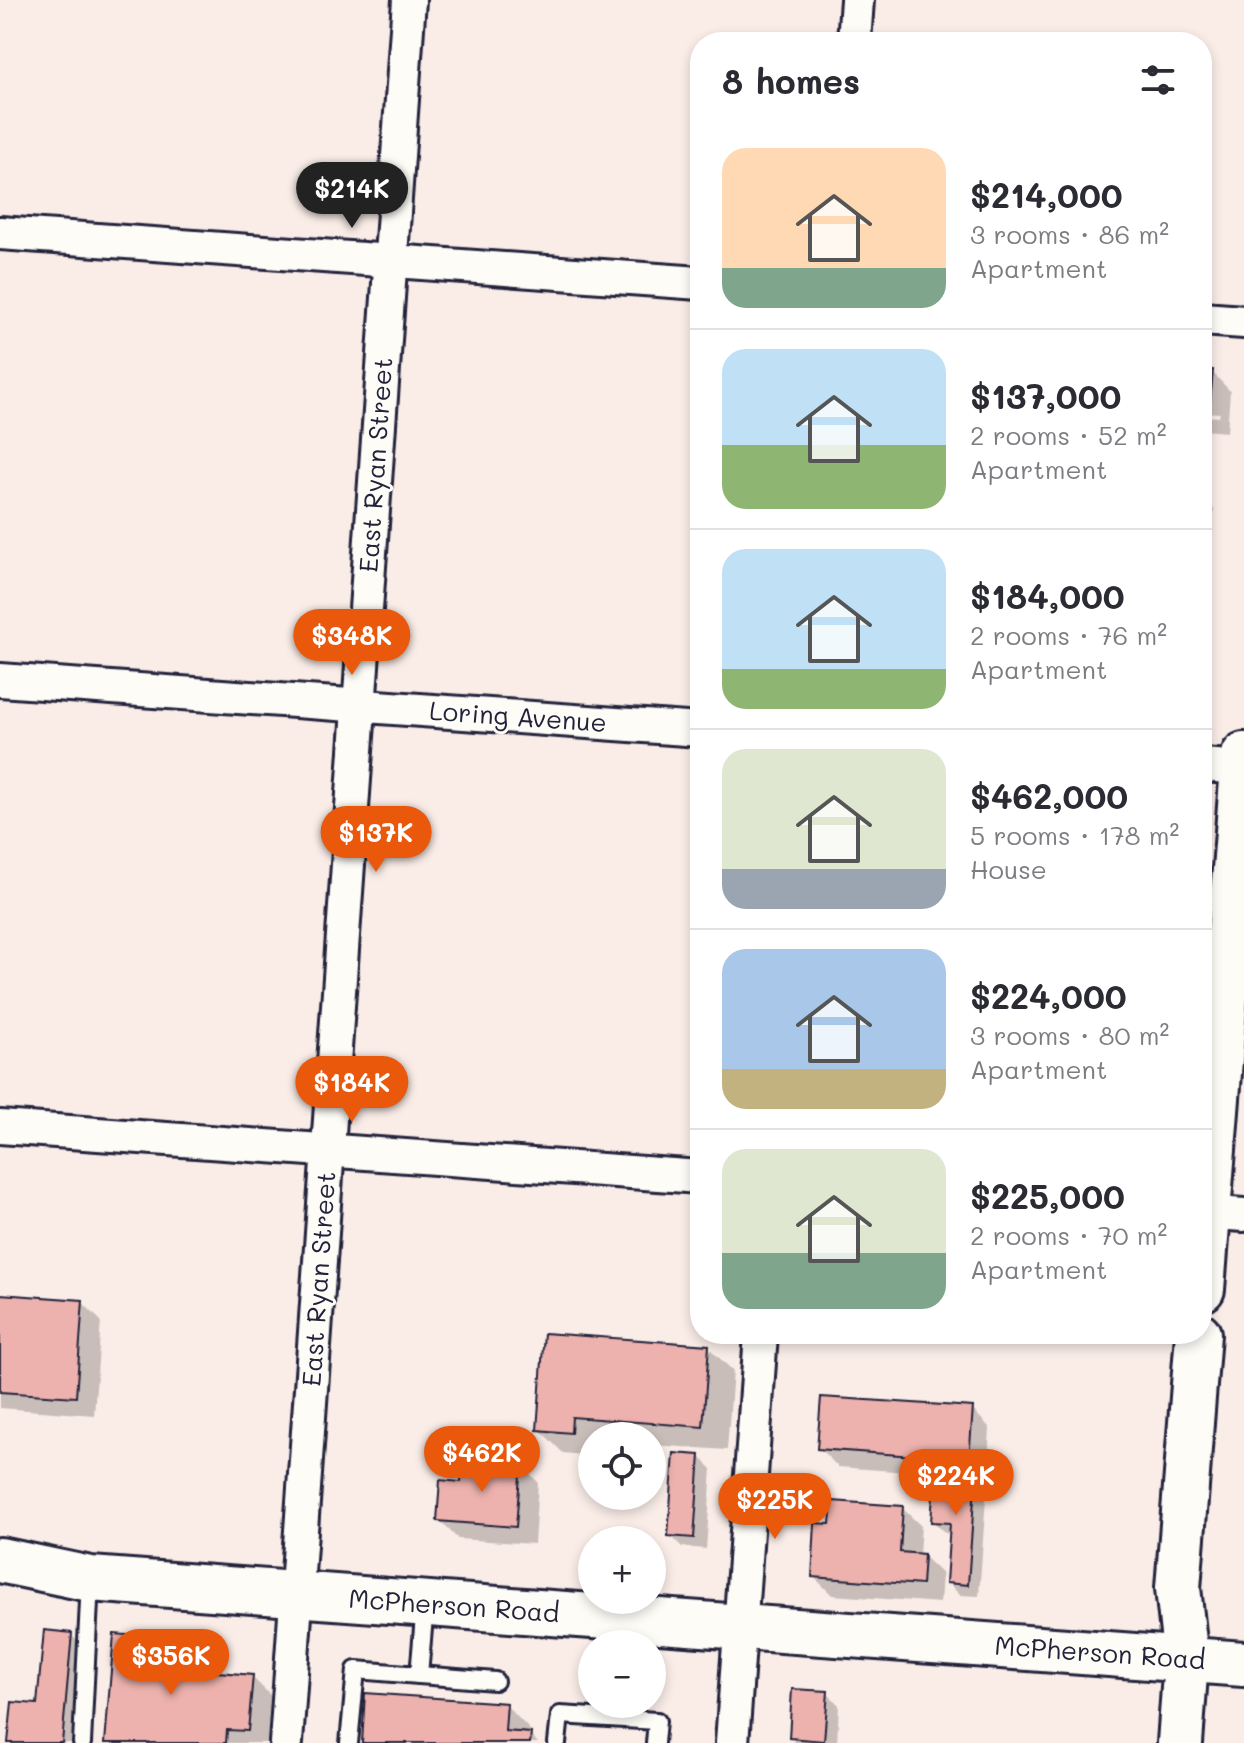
<!DOCTYPE html>
<meta charset="utf-8">
<style>
body{margin:0;font-family:Mali,sans-serif;background:#f7f7f7;color:#2b2b33;height:100vh;display:flex;flex-direction:column;font-size:30px;white-space:nowrap}
*{box-sizing:border-box;margin:0}
p{font-size:26px;color:#7c7c81}
.icon{flex:none;width:44px;height:44px;fill:none;stroke:currentColor;stroke-width:2;stroke-linecap:round;stroke-linejoin:round}
.map{position:relative;flex:1;overflow:hidden}
.drawer{position:absolute;left:690px;top:32px;width:522px;height:1312px;display:flex;flex-direction:column;background:#fff;border-radius:32px;box-shadow:0 4px 12px #0003}
.drawer>*{flex:none}
.controls{position:absolute;left:578px;top:1422px;display:grid;gap:16px}
.controls a{display:grid;place-items:center;width:88px;height:88px;border-radius:50%;background:#fff;box-shadow:0 4px 12px #0003;font-size:40px}
.price{position:absolute;translate:-50% -68px;padding:0 18px;border-radius:28px;background:#ea580c;color:#fff;font-size:26px;line-height:52px;filter:drop-shadow(0 2px 4px #0008)}
.price::after{content:'';position:absolute;left:50%;top:48px;width:24px;height:18px;margin-left:-12px;background:inherit;clip-path:polygon(0 0,100% 0,50% 100%)}
.price.active{background:#222;color:#fff}
ul{padding:0;list-style:none}
li{display:flex;align-items:center;gap:24px;height:200px;padding:0 32px}
li+li{border-top:2px solid #e1e1e2}
li span{display:grid;place-items:center;flex:none;width:224px;height:160px;border-radius:24px;color:#555}
li>.icon{margin-inline-start:auto}
span .icon{width:96px;height:96px;fill:#fffc;stroke-width:1}
li b{font-size:34px}
h2{display:flex;justify-content:space-between;align-items:center;height:96px;padding:0 32px;font-size:34px}
.map>svg:first-child{display:block}
</style>
<div class="map">
<svg width="1244" height="1743" viewBox="0 0 1244 1743">
<rect width="100%" height="100%" fill="#faede8"/>
<filter id="ink" filterUnits="userSpaceOnUse"><feTurbulence type="fractalNoise" baseFrequency=".0125" numOctaves="2"/><feDisplacementMap in="SourceGraphic" scale="16" xChannelSelector="R" yChannelSelector="G"/><feConvolveMatrix kernelMatrix="1 2 1 2 8 2 1 2 1" color-interpolation-filters="sRGB"/></filter>
<g filter="url(#ink)">
<!-- shadow -->
<g fill="#0003">
<polygon points="1202,372 1212,372 1230,391 1227,432 1202,430 1202,416 1219,417 1220,413 1202,412"/>
<polygon points="1202,499 1214,510 1211,550 1202,550"/>
<polygon points="1202,554 1210,562 1207,601 1202,601"/>
<polygon points="1202,688 1208,694 1205,735 1202,735"/>
<polygon points="82,1302 101,1321 94,1415 0,1408 0,1307"/>
<polygon points="708,1347 733,1371 727,1450 652,1445 652,1436 592,1436 592,1456 563,1453 539,1429"/>
<polygon points="972,1409 990,1428 987,1477 980,1477 987,1484 979,1596 960,1595 948,1583 952,1534 945,1533 933,1521 936,1474 838,1467 819,1448"/>
<polygon points="699,1456 712,1469 706,1549 682,1547 670,1535"/>
<polygon points="520,1464 538,1482 534,1544 458,1539 439,1520 462,1484"/>
<polygon points="902,1508 921,1526 919,1555 923,1556 942,1574 940,1603 832,1595 814,1577 832,1526"/>
<polygon points="71,1635 90,1654 81,1743 10,1743 39,1706"/>
<polygon points="172,1641 196,1666 196,1672 252,1677 276,1701 273,1743 107,1743"/>
<polygon points="827,1693 839,1705 837,1743 796,1743 791,1737"/>
<polygon points="506,1705 530,1730 530,1735 538,1743 364,1743"/>
</g>
<!-- building -->
<g fill="#edb2ad" stroke="#22223b" stroke-width="2">
<polygon points="1202,370 1213,370 1209,414 1202,414"/>
<polygon points="0,1294 83,1300 76,1397 0,1392"/>
<polygon points="544,1333 709,1345 703,1427 572,1417 571,1433 537,1430"/>
<polygon points="821,1397 973,1407 969,1460 817,1449"/>
<polygon points="674,1453 700,1455 694,1538 668,1536"/>
<polygon points="462,1458 521,1462 516,1527 437,1521 440,1480 461,1482"/>
<polygon points="935,1467 976,1470 968,1585 946,1583 950,1523 931,1522"/>
<polygon points="832,1501 903,1506 900,1552 924,1554 922,1585 812,1577 815,1523 830,1524"/>
<polygon points="44,1630 72,1633 62,1743 8,1743 12,1702 37,1704"/>
<polygon points="114,1634 173,1639 170,1668 253,1675 248,1731 227,1730 226,1743 105,1743"/>
<polygon points="792,1689 828,1691 824,1741 789,1738"/>
<polygon points="365,1693 507,1703 505,1731 531,1733 530,1743 362,1743"/>
</g>
<g fill="none" stroke-linecap="round" stroke-linejoin="round">
<!-- lane casing -->
<g stroke="#22223b" stroke-width="22">
<g id="lane">
<polyline points="419,1675 425,1605"/>
<polyline points="82,1743 90,1581"/>
<polyline points="349,1743 356,1670 495,1681"/>
<polyline points="557,1743 560,1715 657,1721 655,1743"/>
</g>
</g>
<!-- street casing -->
<g stroke="#22223b" stroke-width="38">
<g id="street">
<polyline points="854,42 857,0"/>
<polyline points="0,233 700,283"/>
<polyline points="1202,319 1244,322"/>
<polyline points="0,680 700,730"/>
<polyline points="1202,765 1244,768"/>
<polyline points="0,1127 700,1177"/>
<polyline points="1202,1212 1244,1215"/>
<polyline points="286,1743 409,0"/>
<polyline points="732,1743 761,1334"/>
</g>
</g>
<!-- secondary casing -->
<g stroke="#22223b" stroke-width="50">
<g id="secondary">
<polyline points="1202,1289 1244,755"/>
<polyline points="0,1560 90,1579 1244,1664"/>
<polyline points="1180,1743 1186,1660 1178,1588 1198,1334"/>
</g>
</g>
<!-- lane -->
<use href="#lane" stroke="#fdfcf7" stroke-width="16"/>
<!-- street -->
<use href="#street" stroke="#fdfcf7" stroke-width="32"/>
<!-- secondary -->
<use href="#secondary" stroke="#fdfcf7" stroke-width="44"/>
</g>
</g>
<g text-anchor="middle" stroke-width="6" stroke-linejoin="round" paint-order="stroke">
<!-- street labels -->
<g font-size="26" fill="#22223b" stroke="#fdfcf7">
<text transform="translate(376 465) rotate(-86)" y="9">East Ryan Street</text>
<text transform="translate(518 717) rotate(4)" y="9">Loring Avenue</text>
<text transform="translate(319 1279) rotate(-86)" y="9">East Ryan Street</text>
<text transform="translate(454 1606) rotate(4)" y="9">McPherson Road</text>
<text transform="translate(1100 1653) rotate(4)" y="9">McPherson Road</text>
</g>
</g>
</svg>
<div class="controls">
<a><svg class="icon" aria-label="locate" viewBox="0 0 24 24"><circle cx="12" cy="12" r="6"/><path d="M12 2v4M12 18v4M2 12h4M18 12h4"/></svg></a>
<a>+</a>
<a>−</a>
</div>
<b class="price active" style="left:352px;top:230px">$214K</b>
<b class="price" style="left:352px;top:677px">$348K</b>
<b class="price" style="left:376px;top:874px">$137K</b>
<b class="price" style="left:352px;top:1124px">$184K</b>
<b class="price" style="left:482px;top:1494px">$462K</b>
<b class="price" style="left:956px;top:1517px">$224K</b>
<b class="price" style="left:775px;top:1541px">$225K</b>
<b class="price" style="left:171px;top:1697px">$356K</b>
<section class="drawer">
<h2>8 homes<svg class="icon" aria-label="filters" viewBox="0 0 24 24"><path d="M4 7h16M4 17h16"/><circle cx="9" cy="7" r="2"/><circle cx="15" cy="17" r="2"/></svg></h2>
<ul>
<li><span style="background:linear-gradient(#ffd9b3 75%,#7fa58c 0)"><svg class="icon" aria-label="home" viewBox="0 0 24 24"><path d="M3 11l9-7 9 7M6 9v11h12V9"/></svg></span><div><b>$214,000</b><p>3 rooms · 86 m²</p><p>Apartment</p></div></li>
<li><span style="background:linear-gradient(#bfe0f5 60%,#8fb573 0)"><svg class="icon" aria-label="home" viewBox="0 0 24 24"><path d="M3 11l9-7 9 7M6 9v11h12V9"/></svg></span><div><b>$137,000</b><p>2 rooms · 52 m²</p><p>Apartment</p></div></li>
<li><span style="background:linear-gradient(#bfe0f5 75%,#8fb573 0)"><svg class="icon" aria-label="home" viewBox="0 0 24 24"><path d="M3 11l9-7 9 7M6 9v11h12V9"/></svg></span><div><b>$184,000</b><p>2 rooms · 76 m²</p><p>Apartment</p></div></li>
<li><span style="background:linear-gradient(#dfe7d0 75%,#9aa5b1 0)"><svg class="icon" aria-label="home" viewBox="0 0 24 24"><path d="M3 11l9-7 9 7M6 9v11h12V9"/></svg></span><div><b>$462,000</b><p>5 rooms · 178 m²</p><p>House</p></div></li>
<li><span style="background:linear-gradient(#a9c7e8 75%,#c2b280 0)"><svg class="icon" aria-label="home" viewBox="0 0 24 24"><path d="M3 11l9-7 9 7M6 9v11h12V9"/></svg></span><div><b>$224,000</b><p>3 rooms · 80 m²</p><p>Apartment</p></div></li>
<li><span style="background:linear-gradient(#dfe7d0 65%,#7fa58c 0)"><svg class="icon" aria-label="home" viewBox="0 0 24 24"><path d="M3 11l9-7 9 7M6 9v11h12V9"/></svg></span><div><b>$225,000</b><p>2 rooms · 70 m²</p><p>Apartment</p></div></li>
</ul>
</section>
</div>
